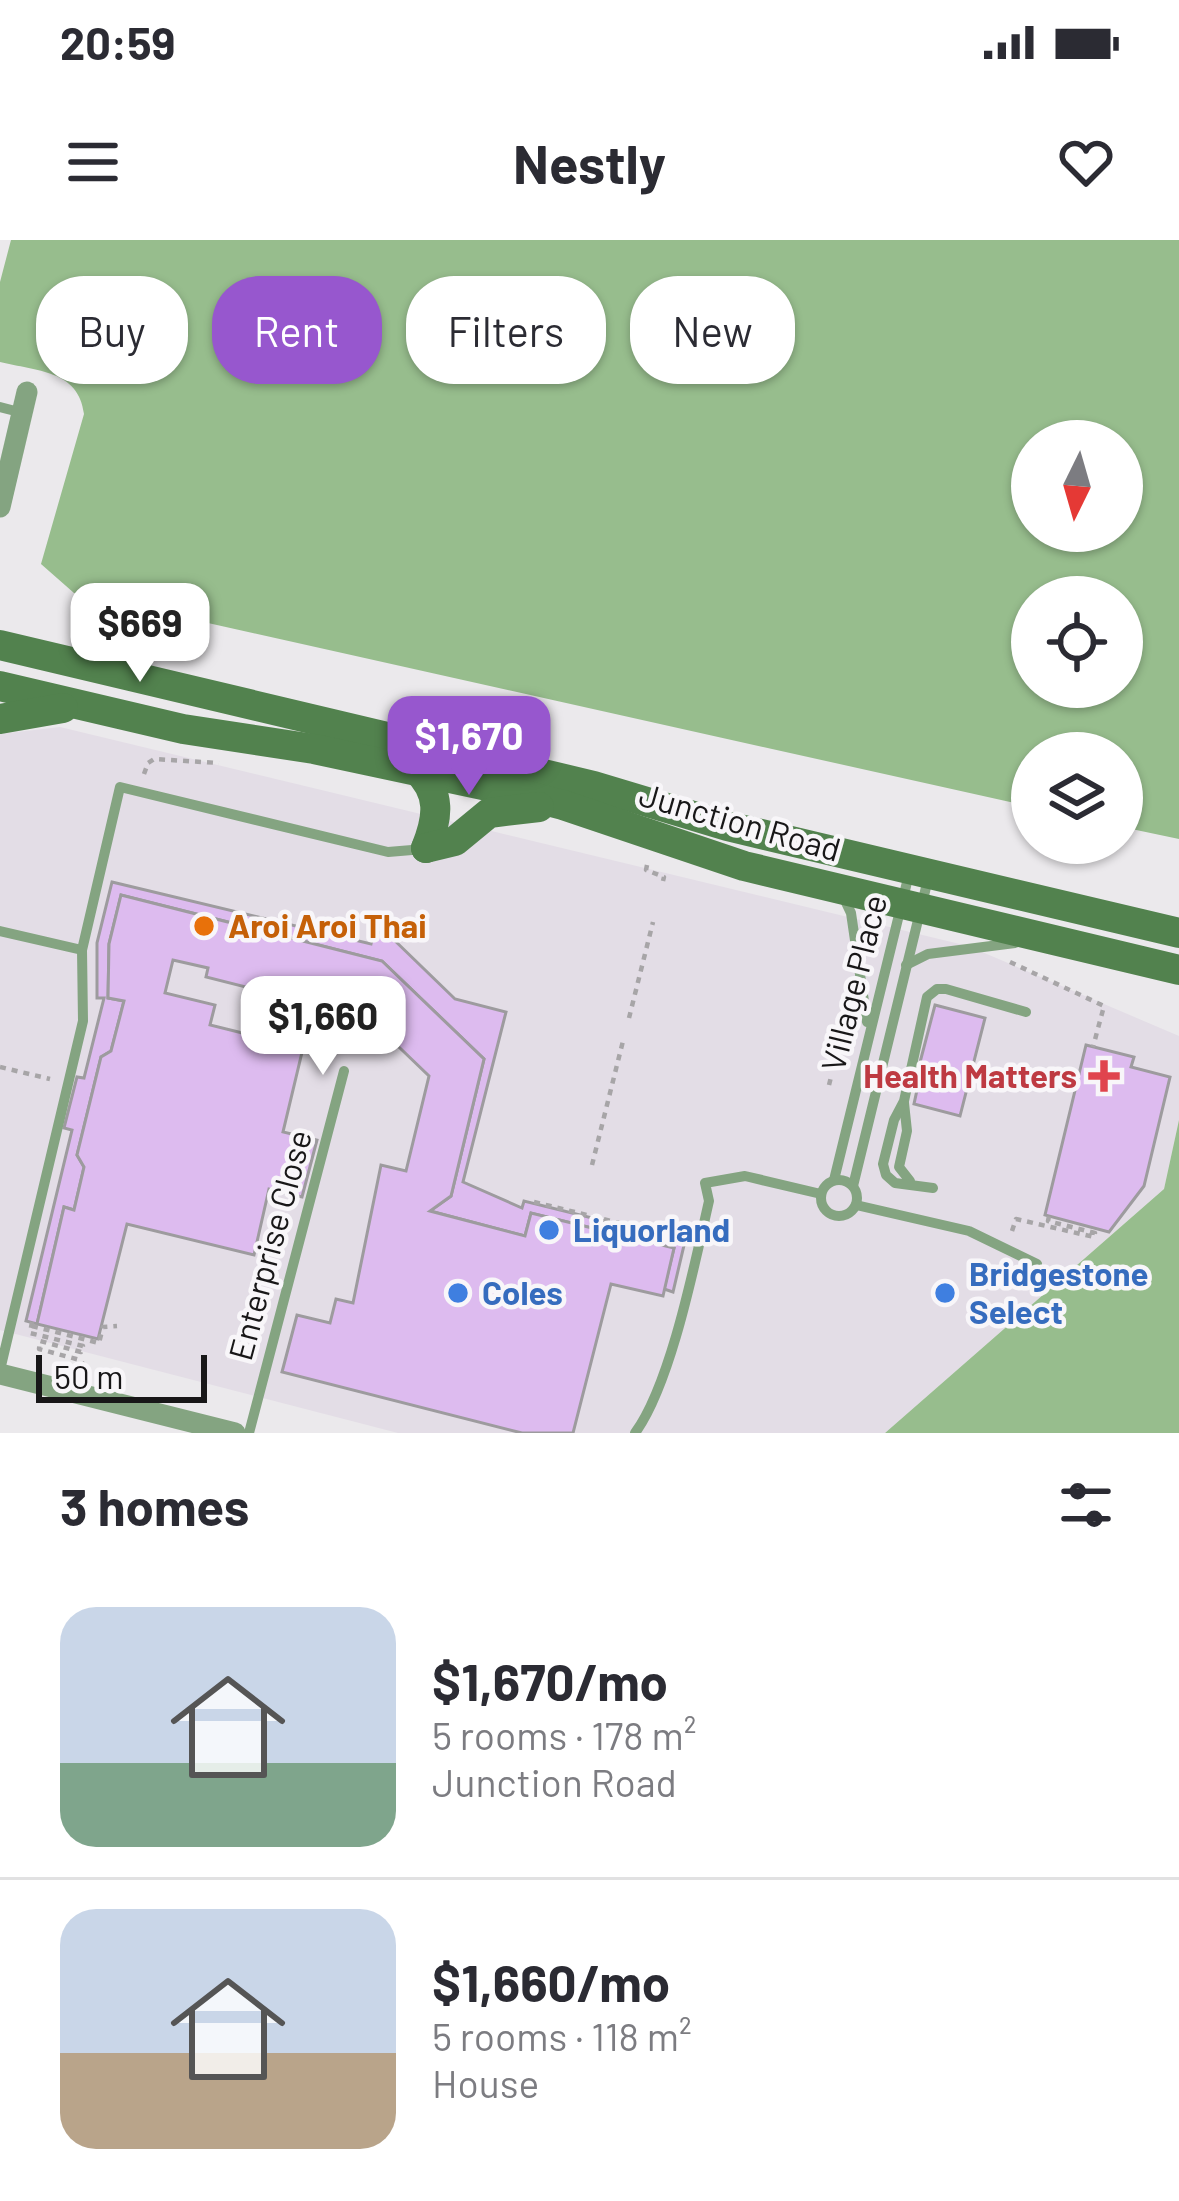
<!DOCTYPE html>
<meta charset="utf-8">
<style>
body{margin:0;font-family:Barlow,sans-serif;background:#f7f7f7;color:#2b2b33;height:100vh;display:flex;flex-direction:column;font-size:45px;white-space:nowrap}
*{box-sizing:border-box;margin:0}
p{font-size:39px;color:#7c7c81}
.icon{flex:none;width:66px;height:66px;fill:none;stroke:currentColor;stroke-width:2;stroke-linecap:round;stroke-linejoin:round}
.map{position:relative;height:1193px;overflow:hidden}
.details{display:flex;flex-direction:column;background:#fff;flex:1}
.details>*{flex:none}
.banner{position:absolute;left:36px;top:36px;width:1107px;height:108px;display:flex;gap:24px}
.needle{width:78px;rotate:185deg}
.tools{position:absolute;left:1011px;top:180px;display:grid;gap:24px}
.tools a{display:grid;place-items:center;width:132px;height:132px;border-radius:50%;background:#fff;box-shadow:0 3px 9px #0004;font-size:60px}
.scale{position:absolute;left:36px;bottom:30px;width:171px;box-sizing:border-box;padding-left:12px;border:6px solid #181718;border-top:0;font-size:33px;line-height:42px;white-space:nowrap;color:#181718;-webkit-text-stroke:9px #f8f6f9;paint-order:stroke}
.price{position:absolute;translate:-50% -102px;padding:0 27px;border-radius:24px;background:#fff;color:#222;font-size:39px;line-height:78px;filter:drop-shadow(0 3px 6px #0008)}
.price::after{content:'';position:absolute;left:50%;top:72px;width:36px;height:27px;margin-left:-18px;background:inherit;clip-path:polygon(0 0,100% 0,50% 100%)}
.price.current{background:#9757ce;color:#fff}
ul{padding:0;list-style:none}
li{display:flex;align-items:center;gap:36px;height:300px;padding:0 60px}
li+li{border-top:3px solid #e1e1e2}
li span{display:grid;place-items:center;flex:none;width:336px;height:240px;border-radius:36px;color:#555}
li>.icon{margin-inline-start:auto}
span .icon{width:144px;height:144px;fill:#fffc;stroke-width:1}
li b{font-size:51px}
h2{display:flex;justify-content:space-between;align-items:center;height:144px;padding:0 60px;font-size:51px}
.pill{padding:0 42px;border-radius:48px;background:#fff;box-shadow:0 3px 9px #0004;font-size:42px;line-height:108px}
.pill.current{background:#9757ce;color:#fff}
.status{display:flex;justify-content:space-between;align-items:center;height:84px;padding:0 60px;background:#fff;direction:ltr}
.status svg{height:33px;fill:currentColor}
header{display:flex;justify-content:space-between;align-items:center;height:156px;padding:0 60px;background:#fff;font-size:54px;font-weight:700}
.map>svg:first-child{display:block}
</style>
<div class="status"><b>20:59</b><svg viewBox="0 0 49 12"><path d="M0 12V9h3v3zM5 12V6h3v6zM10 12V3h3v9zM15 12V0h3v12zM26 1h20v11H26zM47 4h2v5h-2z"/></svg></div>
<header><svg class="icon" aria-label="menu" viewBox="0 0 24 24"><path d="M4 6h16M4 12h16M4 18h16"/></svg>Nestly<svg class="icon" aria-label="heart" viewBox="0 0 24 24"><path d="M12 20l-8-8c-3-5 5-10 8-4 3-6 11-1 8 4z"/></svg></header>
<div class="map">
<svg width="1179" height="1193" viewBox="0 0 1179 1193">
<rect width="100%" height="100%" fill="#ebe9ec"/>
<!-- built -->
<polygon fill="#e3dde6" points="60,487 968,706 1179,796 1179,880 1164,949 885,1193 398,1193 0,1090 0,494"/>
<!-- forest -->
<g fill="#97bd8d" fill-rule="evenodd">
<path d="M 11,0 L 1179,0 L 1179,599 L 1122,587 L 1122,513 L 1032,513 L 1032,567 L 74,353 L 41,324 L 84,174 C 79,130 36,131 0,122 L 0,42 ZM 1032,201 L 1122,201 L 1122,291 L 1032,291 ZM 1032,357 L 1122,357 L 1122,447 L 1032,447 Z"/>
<polygon points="1179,880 1179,1193 885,1193 1164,949"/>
</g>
<!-- building -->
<g fill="#ddbbef" stroke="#9d9b9e" stroke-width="3">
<polygon points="112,642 371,704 374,691 389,695 455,759 506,772 463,942 522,968 524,961 685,1001 673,1052 664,1049 674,1008 531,973 525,996 430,971 451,956 484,819 382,721 121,655 109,704 108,758 124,761 111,811 101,817 77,915 84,927 74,970 64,967 37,1084 26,1081 72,890 64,888 77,837 84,838 104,758 97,758 97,703"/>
<polygon points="121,655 382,721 484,819 451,956 430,971 525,996 531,973 674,1008 663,1056 611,1044 573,1193 522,1193 282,1132 297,1075 330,1083 336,1059 353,1063 381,925 406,931 429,836 376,785 253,754 254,749 206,737 208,728 173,720 165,753 215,765 210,785 303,808 283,892 317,900 302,957 269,949 254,1015 127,984 98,1099 37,1084 64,967 74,970 84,927 77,915 101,817 111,811 124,761 108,758 109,704"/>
<polygon points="935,765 985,778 960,876 914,864 917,850 913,849"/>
<polygon points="1086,805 1134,817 1131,827 1170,837 1144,946 1109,992 1045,975"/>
</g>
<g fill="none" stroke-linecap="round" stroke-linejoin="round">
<!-- path -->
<g stroke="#a7a5a7" stroke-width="4.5" stroke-dasharray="6 6" stroke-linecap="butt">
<polyline points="144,534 148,523 154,519 219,523"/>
<polyline points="647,625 646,630 664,637 663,641"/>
<polyline points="1010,722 1104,766 1093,807"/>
<polyline points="629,778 653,682"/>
<polyline points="0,827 50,839"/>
<polyline points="829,845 831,837"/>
<polyline points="592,925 623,801"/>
<polyline points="534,962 680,998 683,1003"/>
<polyline points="1012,991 1016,979 1094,997 1095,993 1048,981 1049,976"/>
<polyline points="32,1082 30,1093 83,1106 81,1112 40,1101 39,1109 80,1120 84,1125"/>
<polyline points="32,1086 99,1103 103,1087 117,1086"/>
</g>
<!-- lane -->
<g stroke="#84a481" stroke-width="10">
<polyline points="0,167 23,173"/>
<polyline points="842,654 851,673 867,782"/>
<polyline points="0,691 82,710"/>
<polyline points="906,725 928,714 1015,703"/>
<polyline points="904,863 907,891 899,927 910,941"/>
<circle cx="839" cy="958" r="18"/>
<polyline points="834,940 909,634"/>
<polyline points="853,946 929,635"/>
<polyline points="933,948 895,943 886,935 883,924 894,880 904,861 927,757 937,749 946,749 1026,772"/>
<polyline points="856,965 969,991 1037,1024"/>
<polyline points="0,1130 83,781 82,710 120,547 388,612 424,609"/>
<polyline points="249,1193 344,831"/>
<path d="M 635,1193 C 671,1144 695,1022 709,961 L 705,943 L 745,936 L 821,954"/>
</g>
<!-- street -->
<g stroke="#84a481" stroke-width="21">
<polyline points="0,267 27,152"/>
<polyline points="0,1134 235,1193"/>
</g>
<!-- secondary -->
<g stroke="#52824e" stroke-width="30">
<polyline points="0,405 594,546 727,586 1179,693"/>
<polyline points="0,446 183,489 314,509 497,548 563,565 744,626 1179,730"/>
<polyline points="0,479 63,468"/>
<path d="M 416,529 C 442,553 438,578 426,608"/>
<polyline points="426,608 455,601 489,573 539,567"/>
</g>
</g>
<!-- markers -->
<circle fill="#e8710a" stroke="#f8f6f9" stroke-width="4.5" cx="204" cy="686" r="12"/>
<path fill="#e0444e" stroke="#f8f6f9" stroke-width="4.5" d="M1098 818h12v12h12v12h-12v12h-12v-12h-12v-12h12z"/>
<g fill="#3f7fe0" stroke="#f8f6f9" stroke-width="4.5">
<circle cx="549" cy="990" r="12"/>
<circle cx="458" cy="1053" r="12"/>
<circle cx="945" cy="1053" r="12"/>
</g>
<g text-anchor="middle" stroke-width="9" stroke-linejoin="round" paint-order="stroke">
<!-- street labels -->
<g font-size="33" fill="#181718" stroke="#f8f6f9">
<text transform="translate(740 582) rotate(16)" y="12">Junction Road</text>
<text transform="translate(854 743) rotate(-76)" y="12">Village Place</text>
<text transform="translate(270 1005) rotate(-75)" y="12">Enterprise Close</text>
</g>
<!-- food labels -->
<g font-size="33" font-weight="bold" fill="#c56008" stroke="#f8f6f9" text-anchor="start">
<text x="228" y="698">Aroi Aroi Thai</text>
</g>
<!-- health labels -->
<g font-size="33" font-weight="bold" fill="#be3a42" stroke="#f8f6f9" text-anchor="end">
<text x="1077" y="848">Health Matters</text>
</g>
<!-- shop labels -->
<g font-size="33" font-weight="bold" fill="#366cbe" stroke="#f8f6f9" text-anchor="start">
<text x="573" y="1002">Liquorland</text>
<text x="969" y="1046">Bridgestone<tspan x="969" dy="38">Select</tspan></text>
<text x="482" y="1065">Coles</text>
</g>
</g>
</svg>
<div class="tools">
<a><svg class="needle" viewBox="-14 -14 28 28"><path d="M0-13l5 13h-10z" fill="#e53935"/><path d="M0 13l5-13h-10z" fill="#7c7c81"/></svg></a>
<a><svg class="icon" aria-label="locate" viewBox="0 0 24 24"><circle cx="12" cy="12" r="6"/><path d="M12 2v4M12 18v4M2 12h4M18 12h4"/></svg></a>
<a><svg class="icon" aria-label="layers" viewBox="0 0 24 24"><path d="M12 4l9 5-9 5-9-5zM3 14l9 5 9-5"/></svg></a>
</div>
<div class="scale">50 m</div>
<b class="price" style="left:140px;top:445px">$669</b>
<b class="price current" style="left:469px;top:558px">$1,670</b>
<b class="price" style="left:323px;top:838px">$1,660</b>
<div class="banner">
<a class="pill">Buy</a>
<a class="pill current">Rent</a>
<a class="pill">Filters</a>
<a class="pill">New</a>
</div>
</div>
<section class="details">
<h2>3 homes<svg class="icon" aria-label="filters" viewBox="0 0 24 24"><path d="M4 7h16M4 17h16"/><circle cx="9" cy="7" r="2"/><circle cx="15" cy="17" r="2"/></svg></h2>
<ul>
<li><span style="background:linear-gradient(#c9d6e8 65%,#7fa58c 0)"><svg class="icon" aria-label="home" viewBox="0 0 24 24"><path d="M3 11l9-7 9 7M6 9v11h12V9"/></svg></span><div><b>$1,670/mo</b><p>5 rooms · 178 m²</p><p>Junction Road</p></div></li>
<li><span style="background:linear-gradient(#c9d6e8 60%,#b9a48a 0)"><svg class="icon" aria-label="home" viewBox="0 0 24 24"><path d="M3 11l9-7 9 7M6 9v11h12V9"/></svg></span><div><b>$1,660/mo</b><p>5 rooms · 118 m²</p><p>House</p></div></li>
</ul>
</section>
